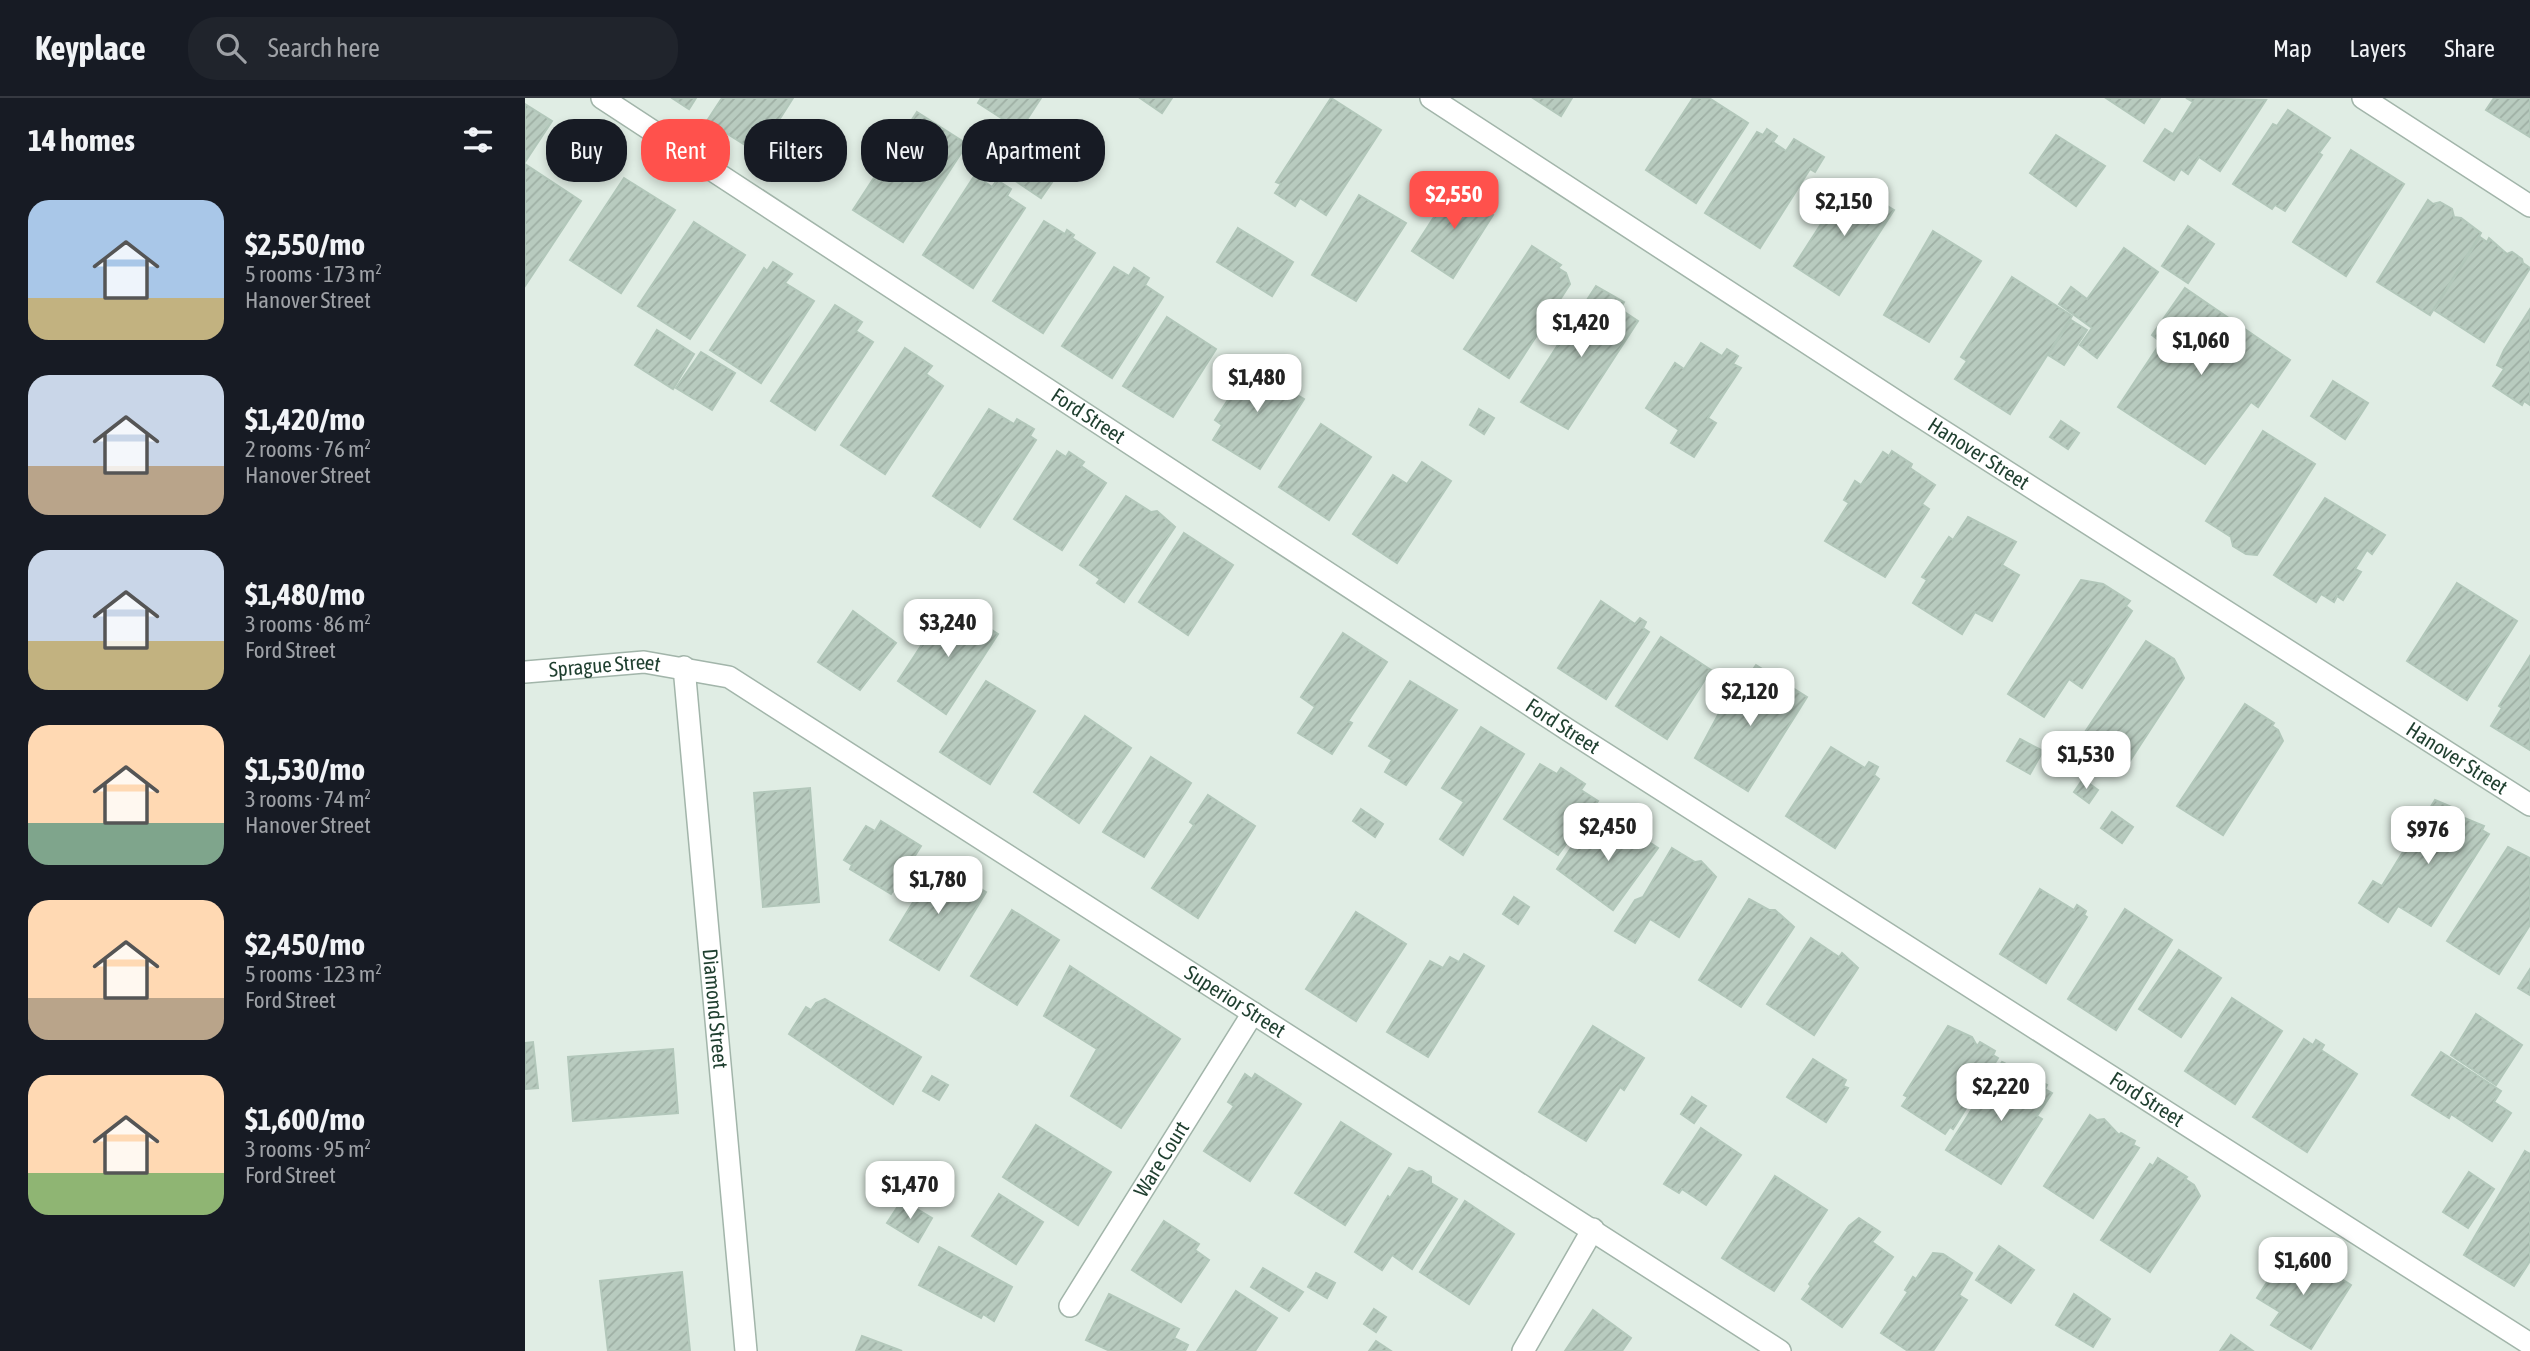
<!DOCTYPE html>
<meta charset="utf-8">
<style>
body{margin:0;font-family:"Asap Condensed",sans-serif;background:#20242c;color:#f1f3f6;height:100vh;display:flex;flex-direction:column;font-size:26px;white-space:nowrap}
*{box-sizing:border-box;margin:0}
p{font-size:23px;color:#9ea1a6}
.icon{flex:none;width:38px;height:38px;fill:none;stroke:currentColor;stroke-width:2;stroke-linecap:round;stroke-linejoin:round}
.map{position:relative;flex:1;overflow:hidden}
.side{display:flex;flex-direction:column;background:#171b24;width:525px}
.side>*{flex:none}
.guide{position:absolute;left:21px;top:21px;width:665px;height:63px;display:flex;gap:14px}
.price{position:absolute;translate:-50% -60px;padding:0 16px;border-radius:14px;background:#fff;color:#222;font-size:23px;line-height:46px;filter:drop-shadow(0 2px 4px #0008)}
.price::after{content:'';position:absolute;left:50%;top:42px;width:21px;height:16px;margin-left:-10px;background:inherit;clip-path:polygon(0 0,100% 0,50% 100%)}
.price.on{background:#ff514c;color:#fff}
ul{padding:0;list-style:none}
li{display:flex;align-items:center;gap:21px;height:175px;padding:0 28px}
li span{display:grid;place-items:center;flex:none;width:196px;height:140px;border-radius:21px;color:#555}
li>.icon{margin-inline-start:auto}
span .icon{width:84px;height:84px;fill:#fffc;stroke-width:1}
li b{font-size:30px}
h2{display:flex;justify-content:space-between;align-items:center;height:84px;padding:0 28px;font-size:30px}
.chip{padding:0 24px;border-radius:28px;background:#171b24;box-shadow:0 4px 10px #0003;font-size:24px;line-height:63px}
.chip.on{background:#ff514c;color:#fff}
header{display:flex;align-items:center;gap:42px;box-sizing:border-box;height:98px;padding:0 35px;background:#171b24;border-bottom:2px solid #363941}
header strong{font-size:33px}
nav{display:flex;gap:38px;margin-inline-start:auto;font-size:24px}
.search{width:490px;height:63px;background:#20242c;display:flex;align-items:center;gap:18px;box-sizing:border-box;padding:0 24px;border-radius:28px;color:#9ea1a6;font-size:26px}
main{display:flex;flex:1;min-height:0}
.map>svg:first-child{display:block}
</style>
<header>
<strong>Keyplace</strong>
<div class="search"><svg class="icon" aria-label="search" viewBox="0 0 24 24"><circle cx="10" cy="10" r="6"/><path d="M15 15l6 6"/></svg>Search here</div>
<nav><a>Map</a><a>Layers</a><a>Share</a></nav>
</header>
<main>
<section class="side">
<h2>14 homes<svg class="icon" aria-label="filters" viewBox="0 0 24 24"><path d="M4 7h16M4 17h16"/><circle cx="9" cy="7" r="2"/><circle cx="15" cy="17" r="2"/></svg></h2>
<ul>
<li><span style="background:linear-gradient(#a9c7e8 70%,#c2b280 0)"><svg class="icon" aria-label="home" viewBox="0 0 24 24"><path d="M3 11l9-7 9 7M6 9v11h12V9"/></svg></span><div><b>$2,550/mo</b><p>5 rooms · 173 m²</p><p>Hanover Street</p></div></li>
<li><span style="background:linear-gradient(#c9d6e8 65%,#b9a48a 0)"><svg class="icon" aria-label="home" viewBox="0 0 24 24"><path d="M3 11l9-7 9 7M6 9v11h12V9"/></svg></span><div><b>$1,420/mo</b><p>2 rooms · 76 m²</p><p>Hanover Street</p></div></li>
<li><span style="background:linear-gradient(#c9d6e8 65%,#c2b280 0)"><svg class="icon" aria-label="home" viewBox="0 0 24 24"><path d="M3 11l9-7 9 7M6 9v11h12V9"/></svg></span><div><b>$1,480/mo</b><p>3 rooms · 86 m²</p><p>Ford Street</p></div></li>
<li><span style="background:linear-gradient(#ffd9b3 70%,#7fa58c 0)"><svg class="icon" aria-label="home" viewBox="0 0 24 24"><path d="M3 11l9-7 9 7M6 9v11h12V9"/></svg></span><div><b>$1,530/mo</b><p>3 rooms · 74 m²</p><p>Hanover Street</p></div></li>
<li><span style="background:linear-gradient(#ffd9b3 70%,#b9a48a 0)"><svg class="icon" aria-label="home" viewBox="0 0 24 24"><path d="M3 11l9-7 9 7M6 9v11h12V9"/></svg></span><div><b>$2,450/mo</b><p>5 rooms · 123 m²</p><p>Ford Street</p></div></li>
<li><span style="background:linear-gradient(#ffd9b3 70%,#8fb573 0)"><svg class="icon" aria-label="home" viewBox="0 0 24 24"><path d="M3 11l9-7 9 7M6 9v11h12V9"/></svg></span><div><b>$1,600/mo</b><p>3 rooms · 95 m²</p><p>Ford Street</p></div></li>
</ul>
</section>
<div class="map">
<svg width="2005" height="1253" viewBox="0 0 2005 1253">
<defs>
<pattern id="building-hatch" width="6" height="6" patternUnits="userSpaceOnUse" patternTransform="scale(1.75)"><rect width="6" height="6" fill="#b8cbbf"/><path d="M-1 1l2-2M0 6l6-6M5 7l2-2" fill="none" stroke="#9eafa4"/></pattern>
</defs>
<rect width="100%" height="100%" fill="#e0ede4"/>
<!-- building -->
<g fill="url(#building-hatch)" stroke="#b2c7ba" stroke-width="2">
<polygon points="147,0 171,0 164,11"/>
<polygon points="197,0 268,0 233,55 182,23"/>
<polygon points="456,0 516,0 495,32 453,5"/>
<polygon points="615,0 647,0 637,15"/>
<polygon points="806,0 856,32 801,117 775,100 770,108 750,95 756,86 751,84"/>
<polygon points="1008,0 1047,0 1036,18"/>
<polygon points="1168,0 1184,0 1223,25 1171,105 1121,72"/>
<polygon points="1581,0 1635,0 1619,25"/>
<polygon points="1661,0 1741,2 1695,73 1674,59 1663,76 1656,71 1649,82 1619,63 1640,31 1648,36 1668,4"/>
<polygon points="1969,0 2005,0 2005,39 1961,12"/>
<polygon points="0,6 27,23 0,64"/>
<polygon points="1763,12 1805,40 1794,55 1797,57 1760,113 1750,107 1747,111 1708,86 1748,26 1752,28"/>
<polygon points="392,14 442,46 378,144 328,112"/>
<polygon points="1242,31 1252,38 1248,44 1261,53 1269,41 1299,59 1290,74 1285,71 1235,150 1180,115 1232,34 1238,37"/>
<polygon points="1531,37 1580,68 1551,108 1505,75"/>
<polygon points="505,44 539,67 516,100 483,78"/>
<polygon points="1826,52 1879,86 1821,178 1768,144"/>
<polygon points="0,66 56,103 0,188"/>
<polygon points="450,77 467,89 472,82 486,91 482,98 500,110 448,190 398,157"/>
<polygon points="99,80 150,112 96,195 45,162"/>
<polygon points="1323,84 1369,112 1314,197 1269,168"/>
<polygon points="928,90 948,104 955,93 970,102 962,114 968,117 928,180 887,153"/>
<polygon points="834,97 881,125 831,203 787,177"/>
<polygon points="1903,102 1908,106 1915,104 1927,111 1929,119 1936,120 1956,135 1905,217 1852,184"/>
<polygon points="519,123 540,136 542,132 549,137 547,140 570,155 518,235 468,203"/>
<polygon points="169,124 220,157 165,241 113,208"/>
<polygon points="1663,128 1689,146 1663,185 1637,168"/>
<polygon points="713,130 768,164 747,198 692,164"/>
<polygon points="1408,133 1456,163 1404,244 1359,217"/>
<polygon points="1955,139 1962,144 1964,140 1982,156 1987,154 1997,161 1998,165 2005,170 1959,244 1909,212"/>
<polygon points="1007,148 1036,167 1033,170 1041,175 1045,186 984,280 939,251"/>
<polygon points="1599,150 1633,174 1572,260 1555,247 1567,230 1534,206 1546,189 1562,201"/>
<polygon points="248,164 267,176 260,185 289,203 236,285 185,252 239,170 242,173"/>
<polygon points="589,169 604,178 609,170 624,180 620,187 638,199 587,280 537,248"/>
<polygon points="1487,179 1547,218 1485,316 1430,281 1442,263 1436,259"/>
<polygon points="1071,188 1099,204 1095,211 1113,223 1043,331 996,304"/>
<polygon points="1660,190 1765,262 1733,309 1726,304 1680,366 1593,309 1636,244 1627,237"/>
<polygon points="310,207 337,224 331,233 348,244 290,332 246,303"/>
<polygon points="2005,211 2005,307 1999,303 1997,307 1968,288 1979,271 1972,267 1979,252"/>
<polygon points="642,219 691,251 648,319 598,288"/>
<polygon points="1546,222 1562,232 1539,267 1523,257"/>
<polygon points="132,232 169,256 148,291 110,267"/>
<polygon points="1176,245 1197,258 1202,251 1213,258 1208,266 1216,270 1183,320 1191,325 1169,359 1146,345 1154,332 1121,310 1150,265 1159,271"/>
<polygon points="380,250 407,268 401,276 418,288 360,376 316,347"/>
<polygon points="176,254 210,275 187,312 151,290"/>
<polygon points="741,259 760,270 751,284 779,301 735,371 688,342 697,327 690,322 726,266 733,271"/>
<polygon points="1808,283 1843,305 1820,341 1786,318"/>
<polygon points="464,311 489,326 492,321 509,331 505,338 511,342 455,429 408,398"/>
<polygon points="954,311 969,320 959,336 945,327"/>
<polygon points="1536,323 1554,335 1543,351 1525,339"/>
<polygon points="796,326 846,359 804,422 754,389"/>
<polygon points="1738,333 1790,366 1732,457 1721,456 1708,448 1706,439 1681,423"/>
<polygon points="532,353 541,359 544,354 559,364 556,368 581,385 537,452 489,421"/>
<polygon points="1367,353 1387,366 1385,370 1410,387 1397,406 1404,411 1360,479 1300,443 1324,405 1319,402 1330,383 1336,387 1358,354 1364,358"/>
<polygon points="897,364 926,383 872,465 828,436 868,377 882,386"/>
<polygon points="601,398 626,414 632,413 650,429 599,504 572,485 575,481 555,467"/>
<polygon points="1800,400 1860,437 1847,456 1842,452 1830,471 1836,474 1818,502 1812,498 1809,504 1796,496 1791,504 1749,477"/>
<polygon points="1443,419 1491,444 1477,467 1494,477 1467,523 1450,514 1437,536 1388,505 1402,482 1397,479 1424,439 1428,442"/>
<polygon points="659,435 708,467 663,537 614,504"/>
<polygon points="1556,482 1578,486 1605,503 1601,508 1607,513 1557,590 1544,581 1519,619 1483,596"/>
<polygon points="1932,485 1992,523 1942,602 1882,563"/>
<polygon points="1076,503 1110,526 1115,520 1121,524 1118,530 1124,534 1081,601 1033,570"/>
<polygon points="431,509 473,536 421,616 373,583 417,516 423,521"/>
<polygon points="328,513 371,545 335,592 293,564"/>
<polygon points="818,535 862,564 823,623 827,625 807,656 773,635 790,609 776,599"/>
<polygon points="1136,539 1186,572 1142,641 1091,608"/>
<polygon points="1621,543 1649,561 1659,580 1597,675 1552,646"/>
<polygon points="2005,558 2005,652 1966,628 1977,610 1974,608"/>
<polygon points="1231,567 1282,599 1223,693 1170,660 1200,604 1204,606"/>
<polygon points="461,583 510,613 465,686 415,654"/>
<polygon points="885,583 932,612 881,687 860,674 867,662 844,648"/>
<polygon points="1720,606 1749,625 1747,628 1753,632 1758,643 1698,737 1652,708"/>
<polygon points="560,618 606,650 554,725 509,694"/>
<polygon points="956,629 999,656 938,757 915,741 939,704 917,690"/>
<polygon points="1495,641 1518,653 1505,676 1482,663"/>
<polygon points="1306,649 1340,670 1344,664 1353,669 1349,677 1354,681 1310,750 1261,718"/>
<polygon points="626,659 666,685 619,759 578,734"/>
<polygon points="1015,666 1032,676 1036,670 1060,686 1056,692 1073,703 1033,757 979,721"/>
<polygon points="1558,681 1573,692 1564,705 1549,694"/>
<polygon points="285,690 294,804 238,809 229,695"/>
<polygon points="683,697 730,728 673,820 627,790 669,727 665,724"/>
<polygon points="1910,702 1936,713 1937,719 1959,728 1957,732 1964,736 1906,828 1873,808 1863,824 1834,805 1848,783 1857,788"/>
<polygon points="836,711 858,726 850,739 828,723"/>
<polygon points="1587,714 1608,729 1597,745 1576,730"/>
<polygon points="1088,720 1133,750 1088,812 1032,771 1056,735 1072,745"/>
<polygon points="356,723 396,748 366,796 325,771 327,767 319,762 341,728 350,733"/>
<polygon points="1983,749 2005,760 2005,827 1974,876 1922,843"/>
<polygon points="1147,750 1170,764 1176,763 1191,779 1154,839 1125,821 1110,845 1090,833 1110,802 1118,799"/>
<polygon points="412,765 461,794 414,872 365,842"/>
<polygon points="1515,791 1549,812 1552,807 1561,813 1559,817 1562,819 1521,885 1475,856"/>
<polygon points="989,799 1004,809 993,826 978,816"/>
<polygon points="1224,801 1244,812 1250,812 1269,829 1216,909 1174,882"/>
<polygon points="1600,811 1647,842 1591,932 1543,901"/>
<polygon points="487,812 534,842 492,907 446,878"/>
<polygon points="831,814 881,846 831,923 781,891"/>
<polygon points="1286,840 1314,859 1317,855 1333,870 1289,937 1242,906"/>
<polygon points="1654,852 1696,880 1656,939 1614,911"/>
<polygon points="939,856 959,868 903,959 862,934 905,863 918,870 925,859 934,864"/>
<polygon points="545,868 655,941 596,1030 546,998 572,951 519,918"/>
<polygon points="2005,871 2005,897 1993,890"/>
<polygon points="1707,900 1757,933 1710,1006 1660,973"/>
<polygon points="300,901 396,959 368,1006 264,936 281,909 286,912 291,905"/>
<polygon points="1951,916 1997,947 1971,987 1926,957"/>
<polygon points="1068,928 1119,960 1099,992 1095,989 1061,1043 1014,1014"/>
<polygon points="1423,928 1447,939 1452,948 1455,944 1470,953 1468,957 1473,960 1428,1031 1425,1029 1420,1036 1377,1008 1383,999 1379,997"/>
<polygon points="1779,941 1788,947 1791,942 1799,947 1796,952 1832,976 1782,1054 1728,1019"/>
<polygon points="8,944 13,990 0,991 0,945"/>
<polygon points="148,951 153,1015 48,1023 43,959"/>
<polygon points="1916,954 1976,993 1969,1004 1986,1015 1967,1043 1926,1016 1924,1020 1887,997"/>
<polygon points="1288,961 1321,982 1318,988 1323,990 1301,1024 1262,999"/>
<polygon points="1477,964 1522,987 1520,991 1527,995 1512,1018 1517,1021 1476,1086 1421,1052"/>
<polygon points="720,976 727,981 730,976 776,1006 725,1083 679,1053 709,1008 703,1004"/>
<polygon points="407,978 423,987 414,1002 398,993"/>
<polygon points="1167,999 1181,1008 1169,1025 1156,1016"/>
<polygon points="1565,1017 1572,1022 1579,1021 1594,1037 1596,1035 1610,1043 1608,1047 1614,1050 1568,1120 1519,1088"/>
<polygon points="816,1024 866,1056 820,1127 770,1095"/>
<polygon points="511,1027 586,1074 553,1127 478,1079"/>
<polygon points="1176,1030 1216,1057 1181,1107 1157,1091 1154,1095 1139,1086"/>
<polygon points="2000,1053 2005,1056 2005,1163 1989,1188 1939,1157"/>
<polygon points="1633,1060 1662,1079 1660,1081 1669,1087 1675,1098 1625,1174 1576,1142 1625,1066 1628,1068"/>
<polygon points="884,1070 892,1074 897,1073 906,1079 906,1085 932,1101 887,1171 867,1157 857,1172 830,1154 863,1098 865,1100"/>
<polygon points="1944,1074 1969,1091 1943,1130 1918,1114"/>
<polygon points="1250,1078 1302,1112 1249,1193 1197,1160"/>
<polygon points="474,1096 518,1124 491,1166 447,1138"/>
<polygon points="377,1102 407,1120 393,1144 362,1125"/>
<polygon points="940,1103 989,1136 944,1206 895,1174"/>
<polygon points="1334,1120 1355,1134 1347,1144 1368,1159 1317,1229 1277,1201 1286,1188 1284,1186 1324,1128"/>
<polygon points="639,1123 674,1146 670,1152 684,1162 656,1204 607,1172"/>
<polygon points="1474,1148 1509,1172 1486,1205 1451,1182"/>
<polygon points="1765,1148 1826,1187 1786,1251 1746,1227 1755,1214 1732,1200"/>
<polygon points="414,1149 487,1189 469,1223 458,1216 456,1220 394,1187"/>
<polygon points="1408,1155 1418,1156 1447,1175 1434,1197 1442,1202 1408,1253 1383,1253 1356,1235 1383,1194 1380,1192 1388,1179 1391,1181"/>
<polygon points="738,1170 778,1194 764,1213 726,1189"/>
<polygon points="157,1174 165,1253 83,1253 75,1183"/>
<polygon points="791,1175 810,1185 802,1200 783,1189"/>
<polygon points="711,1193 752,1220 730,1253 672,1253"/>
<polygon points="584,1196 654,1231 649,1240 663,1247 660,1253 585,1253 561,1242"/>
<polygon points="1549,1196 1585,1221 1568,1249 1531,1227"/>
<polygon points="849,1211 861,1219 851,1234 839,1226"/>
<polygon points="1068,1212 1106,1240 1097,1253 1040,1253"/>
<polygon points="1706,1237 1728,1253 1695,1253"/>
<polygon points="337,1238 377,1253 331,1253"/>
<polygon points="851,1243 866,1253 844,1253"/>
</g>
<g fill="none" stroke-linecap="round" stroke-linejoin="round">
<!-- minor casing -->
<g stroke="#a2b5aa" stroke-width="24">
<g id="minor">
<path id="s1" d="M 77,0 L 1043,632 L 2005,1246"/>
<path id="s2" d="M 906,0 L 1385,312 L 2005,707"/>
<polyline points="1838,0 2005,108"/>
<path id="s3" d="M 159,569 L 221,1253"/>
<path id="s4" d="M 0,574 L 119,564 L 204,579 L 1255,1253"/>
<path id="s5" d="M 545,1208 L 728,915"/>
<polyline points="998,1253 1068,1131"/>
</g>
</g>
<!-- minor -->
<use href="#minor" stroke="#fff" stroke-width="21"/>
</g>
<g text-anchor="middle" stroke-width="7" stroke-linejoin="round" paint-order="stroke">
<!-- street labels -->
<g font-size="21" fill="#1f3f2f" stroke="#f1f9f3">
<text dy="7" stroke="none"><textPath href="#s1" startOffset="581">Ford Street</textPath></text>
<text dy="7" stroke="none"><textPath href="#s2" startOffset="653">Hanover Street</textPath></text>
<text dy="7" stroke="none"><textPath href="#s4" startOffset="80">Sprague Street</textPath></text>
<text dy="7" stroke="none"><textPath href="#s1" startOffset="1148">Ford Street</textPath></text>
<text dy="7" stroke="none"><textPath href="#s2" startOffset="1220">Hanover Street</textPath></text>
<text dy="7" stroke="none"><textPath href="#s4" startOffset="807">Superior Street</textPath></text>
<text dy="7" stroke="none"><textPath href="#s3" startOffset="343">Diamond Street</textPath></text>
<text dy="7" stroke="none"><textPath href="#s1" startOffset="1841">Ford Street</textPath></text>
<text dy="7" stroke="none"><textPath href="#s5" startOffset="173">Ware Court</textPath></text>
</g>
</g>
</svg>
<b class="price on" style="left:929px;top:133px">$2,550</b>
<b class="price" style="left:1319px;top:140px">$2,150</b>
<b class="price" style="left:1056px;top:261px">$1,420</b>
<b class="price" style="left:1676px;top:279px">$1,060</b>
<b class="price" style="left:732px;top:316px">$1,480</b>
<b class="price" style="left:423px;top:561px">$3,240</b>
<b class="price" style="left:1225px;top:630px">$2,120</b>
<b class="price" style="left:1561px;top:693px">$1,530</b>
<b class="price" style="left:1083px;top:765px">$2,450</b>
<b class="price" style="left:1903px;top:768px">$976</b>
<b class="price" style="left:413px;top:818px">$1,780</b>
<b class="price" style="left:1476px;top:1025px">$2,220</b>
<b class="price" style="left:385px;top:1123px">$1,470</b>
<b class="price" style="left:1778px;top:1199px">$1,600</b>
<div class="guide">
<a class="chip">Buy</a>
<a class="chip on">Rent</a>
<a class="chip">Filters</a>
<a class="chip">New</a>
<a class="chip">Apartment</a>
</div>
</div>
</main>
